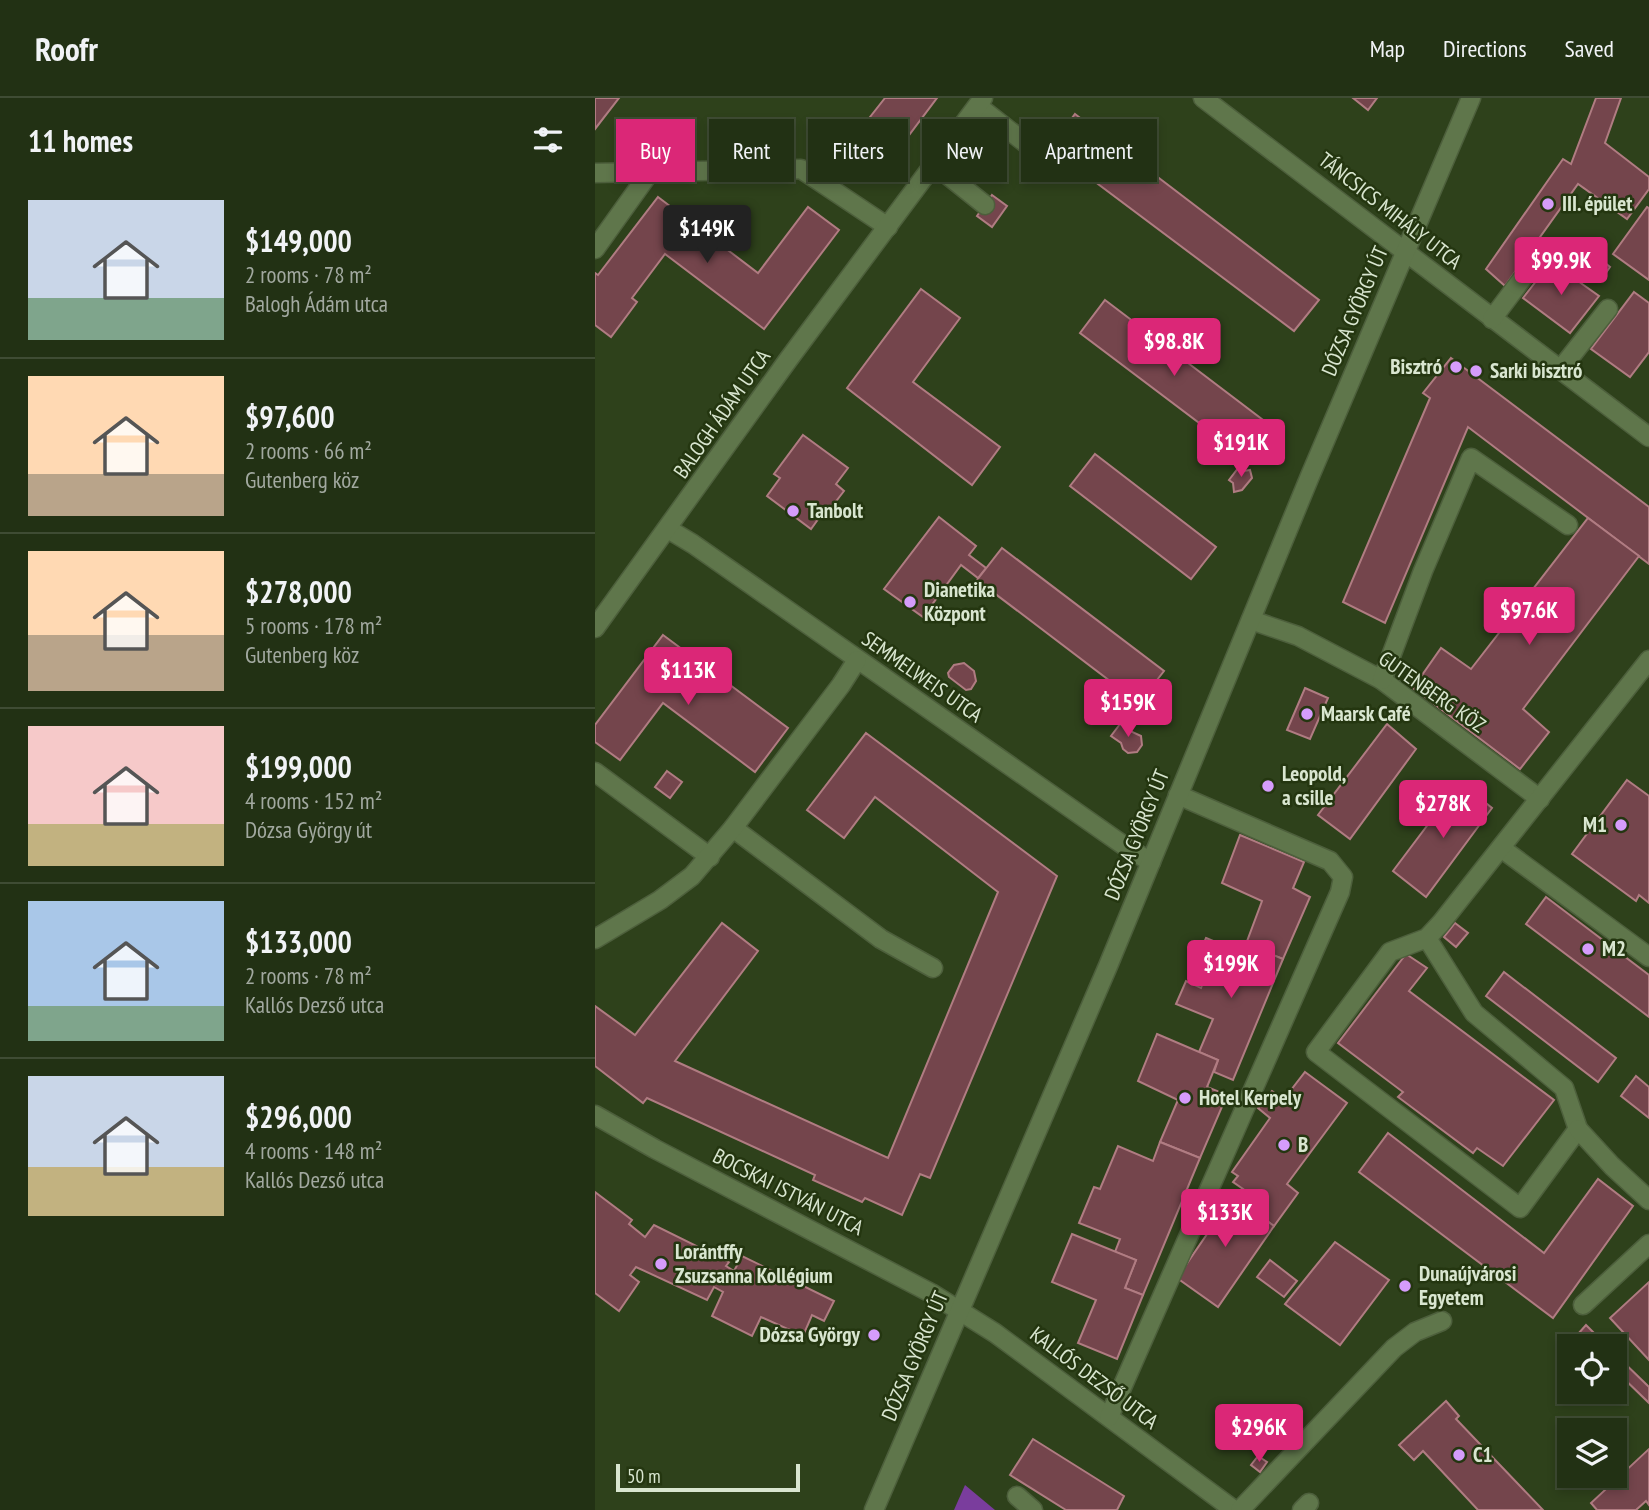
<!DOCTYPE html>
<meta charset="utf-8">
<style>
body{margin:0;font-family:"PT Sans Narrow",sans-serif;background:#2e3d22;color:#f1f3f6;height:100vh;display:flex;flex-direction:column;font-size:26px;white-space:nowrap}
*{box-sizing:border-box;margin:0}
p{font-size:23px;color:#a2a9a0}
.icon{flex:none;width:38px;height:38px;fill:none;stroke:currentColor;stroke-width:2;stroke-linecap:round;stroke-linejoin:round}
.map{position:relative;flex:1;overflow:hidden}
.drawer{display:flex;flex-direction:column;background:#223114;width:595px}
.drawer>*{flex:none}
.guide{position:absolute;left:21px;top:21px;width:665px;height:63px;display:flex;gap:14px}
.buttons{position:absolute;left:962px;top:1236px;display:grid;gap:14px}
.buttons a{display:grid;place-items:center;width:70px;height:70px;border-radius:0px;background:#223114;box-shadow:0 4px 10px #0003,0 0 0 2px #3f4c34;font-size:35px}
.scale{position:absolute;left:21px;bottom:18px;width:184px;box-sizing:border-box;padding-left:7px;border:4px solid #d9e6d0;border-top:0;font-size:19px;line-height:24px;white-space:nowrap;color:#d9e6d0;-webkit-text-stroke:5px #243610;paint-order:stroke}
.price{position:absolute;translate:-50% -60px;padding:0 16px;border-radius:7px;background:#db2777;color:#fff;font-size:23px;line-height:46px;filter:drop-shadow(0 2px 4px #0008)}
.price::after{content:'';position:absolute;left:50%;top:42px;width:21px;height:16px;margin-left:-10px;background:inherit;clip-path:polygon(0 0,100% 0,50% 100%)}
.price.on{background:#222;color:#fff}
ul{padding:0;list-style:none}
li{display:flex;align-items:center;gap:21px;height:175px;padding:0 28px}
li+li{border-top:2px solid #3f4c34}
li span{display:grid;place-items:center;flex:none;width:196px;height:140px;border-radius:0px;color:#555}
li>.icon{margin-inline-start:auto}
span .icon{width:84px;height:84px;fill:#fffc;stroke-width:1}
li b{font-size:30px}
h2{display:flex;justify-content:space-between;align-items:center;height:84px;padding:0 28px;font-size:30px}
.chip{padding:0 24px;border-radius:0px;background:#223114;box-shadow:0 4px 10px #0003,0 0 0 2px #3f4c34;font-size:24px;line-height:63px}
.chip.on{background:#db2777;color:#fff}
header{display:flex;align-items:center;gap:42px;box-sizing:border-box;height:98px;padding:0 35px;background:#223114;border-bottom:2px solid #3f4c34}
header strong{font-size:33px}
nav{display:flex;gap:38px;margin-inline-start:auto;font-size:24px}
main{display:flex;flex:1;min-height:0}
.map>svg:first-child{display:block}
</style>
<header>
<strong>Roofr</strong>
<nav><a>Map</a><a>Directions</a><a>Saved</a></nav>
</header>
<main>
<section class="drawer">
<h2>11 homes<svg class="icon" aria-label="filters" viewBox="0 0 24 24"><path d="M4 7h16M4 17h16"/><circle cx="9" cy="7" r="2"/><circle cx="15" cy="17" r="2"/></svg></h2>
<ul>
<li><span style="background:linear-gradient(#c9d6e8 70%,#7fa58c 0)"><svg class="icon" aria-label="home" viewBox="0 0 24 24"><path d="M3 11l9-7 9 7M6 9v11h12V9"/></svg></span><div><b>$149,000</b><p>2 rooms · 78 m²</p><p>Balogh Ádám utca</p></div></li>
<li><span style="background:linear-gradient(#ffd9b3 70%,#b9a48a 0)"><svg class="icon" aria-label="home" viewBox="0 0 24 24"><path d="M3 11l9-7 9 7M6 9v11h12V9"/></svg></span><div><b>$97,600</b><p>2 rooms · 66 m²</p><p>Gutenberg köz</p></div></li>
<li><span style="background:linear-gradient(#ffd9b3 60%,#b9a48a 0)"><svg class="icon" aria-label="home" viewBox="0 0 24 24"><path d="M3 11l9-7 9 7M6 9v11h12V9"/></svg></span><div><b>$278,000</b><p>5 rooms · 178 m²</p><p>Gutenberg köz</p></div></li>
<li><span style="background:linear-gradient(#f6c9c9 70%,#c2b280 0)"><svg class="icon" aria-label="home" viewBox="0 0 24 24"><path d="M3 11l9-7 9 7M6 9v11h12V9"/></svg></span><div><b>$199,000</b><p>4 rooms · 152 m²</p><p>Dózsa György út</p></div></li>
<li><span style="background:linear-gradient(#a9c7e8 75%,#7fa58c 0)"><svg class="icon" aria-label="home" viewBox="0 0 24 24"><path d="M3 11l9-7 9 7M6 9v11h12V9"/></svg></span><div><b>$133,000</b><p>2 rooms · 78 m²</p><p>Kallós Dezső utca</p></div></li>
<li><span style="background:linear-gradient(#c9d6e8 65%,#c2b280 0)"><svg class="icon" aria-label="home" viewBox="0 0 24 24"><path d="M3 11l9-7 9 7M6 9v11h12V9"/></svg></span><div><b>$296,000</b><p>4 rooms · 148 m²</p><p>Kallós Dezső utca</p></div></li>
</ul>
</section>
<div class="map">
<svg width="1054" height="1412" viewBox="0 0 1054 1412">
<rect width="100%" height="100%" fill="#2e411b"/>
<!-- green -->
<polygon fill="#7a3d9d" points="370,1387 400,1412 359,1412"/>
<!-- building -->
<g fill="#74454c" stroke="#b07c82" stroke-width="2">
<polygon points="0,0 24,0 0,31"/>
<polygon points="290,0 342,0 287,73 253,47"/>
<polygon points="758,0 782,0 773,12"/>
<polygon points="1001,0 1026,0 1010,45 1054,79 1054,91 1032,121 983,86 910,188 891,171 968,61 976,66"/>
<polygon points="480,16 724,202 699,233 455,50"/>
<polygon points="397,97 412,108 397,129 382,118"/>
<polygon points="63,99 163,175 213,109 244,132 169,231 70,156 37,200 42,204 16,239 0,227 0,175 3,177"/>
<polygon points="1052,109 1054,110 1054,182 1018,156"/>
<polygon points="956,164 1004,198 975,235 928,200"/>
<polygon points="1009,164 1015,169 1006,182 1000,177"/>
<polygon points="326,191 365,220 318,284 405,349 377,387 252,290"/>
<polygon points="1039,194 1054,205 1054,254 1035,279 996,251"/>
<polygon points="510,202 672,325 648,358 485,235"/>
<polygon points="856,260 1054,409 1054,466 873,329 790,525 748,504 835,300 828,295"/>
<polygon points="208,337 253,370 241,386 249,393 232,415 229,413 216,431 172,398 185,380 179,376"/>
<polygon points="500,356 621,449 596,481 475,388"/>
<polygon points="644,369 649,373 655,372 657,380 647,392 639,394 638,385 634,382"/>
<polygon points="344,419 381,448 374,457 391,470 383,480 366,467 328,519 289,491"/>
<polygon points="993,420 1044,458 928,611 954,634 925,671 818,590 846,550 876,571"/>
<polygon points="407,450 569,573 544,605 382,482"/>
<polygon points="68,537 193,630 160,674 68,605 25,662 0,644 0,627"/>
<polygon points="369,565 379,573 381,583 376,591 371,592 354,579 353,575 359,567"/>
<polygon points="710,590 733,600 715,641 692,632"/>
<polygon points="525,626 535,633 546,638 547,647 542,654 533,655 528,651 526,645 516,638"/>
<polygon points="792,626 821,651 755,741 723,717"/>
<polygon points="271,635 462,778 335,1080 325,1076 307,1117 270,1100 267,1104 218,1082 220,1077 52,1000 48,1005 0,968 0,908 40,937 127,825 163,853 80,963 293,1060 403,794 280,699 249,740 212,712"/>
<polygon points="72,673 87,684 75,700 60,689"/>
<polygon points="1032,682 1054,698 1054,805 1044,797 1041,803 977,756"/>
<polygon points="865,684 897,710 831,799 798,773"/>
<polygon points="645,737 709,764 698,790 715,799 688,861 651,846 667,803 627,785"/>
<polygon points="951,799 1054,877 1054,919 931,826"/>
<polygon points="860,825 873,835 861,849 849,839"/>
<polygon points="611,840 647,855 651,846 688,861 638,982 619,974 623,962 604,954 618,921 581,906 591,883 606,890 614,869 601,863"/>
<polygon points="811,856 832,870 814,893 959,1002 908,1068 882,1050 878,1055 803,999 808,994 743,945"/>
<polygon points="909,874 1021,960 1003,984 891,898"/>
<polygon points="562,936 623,962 612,989 632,997 605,1060 565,1044 583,1002 543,983"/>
<polygon points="710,974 752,1005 692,1086 703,1095 679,1128 640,1100 648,1091 638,1084 643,1078 637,1074 675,1020 663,1010 677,993 689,1001"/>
<polygon points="1041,978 1054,989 1054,1020 1026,998"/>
<polygon points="793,1035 949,1155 1003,1081 1038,1108 958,1220 764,1074"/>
<polygon points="565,1044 605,1060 548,1197 530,1190 541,1162 520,1154 525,1141 484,1125 499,1089 505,1091 523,1048 558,1063"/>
<polygon points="630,1093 679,1128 623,1209 582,1180 623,1120 614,1115"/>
<polygon points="0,1094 37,1122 34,1126 50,1139 59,1127 134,1164 131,1168 139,1173 147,1158 239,1203 229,1223 217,1217 208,1238 166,1219 157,1238 117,1218 128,1194 119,1189 112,1202 41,1169 35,1177 44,1184 24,1213 0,1195"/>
<polygon points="477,1136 541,1162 530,1190 548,1197 522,1261 483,1245 501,1202 457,1184"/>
<polygon points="740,1144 794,1182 745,1247 690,1206"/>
<polygon points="675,1162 702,1183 689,1199 662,1179"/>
<polygon points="1054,1184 1054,1262 1015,1220"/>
<polygon points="991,1227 1012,1248 996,1248 983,1236"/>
<polygon points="1020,1256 1054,1289 1054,1305 1020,1272"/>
<polygon points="851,1303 864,1318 861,1321 948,1412 883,1412 828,1353 819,1362 804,1347"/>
<polygon points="438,1341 529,1398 522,1412 471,1412 415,1377"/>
<polygon points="1054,1351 1054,1407 1051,1403 1041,1412 1002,1412 996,1405"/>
<polygon points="663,1358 672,1364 665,1374 656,1367"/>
</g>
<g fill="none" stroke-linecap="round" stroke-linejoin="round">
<!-- minor casing -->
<g stroke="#4d5f3c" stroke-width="21">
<g id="minor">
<polyline points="608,0 1054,339"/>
<polyline points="383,8 447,58"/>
<polyline points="340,67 390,107"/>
<polyline points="0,75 206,71 293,129"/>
<polyline points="0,151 55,74"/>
<polyline points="897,221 933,173"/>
<polyline points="965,272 1013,211"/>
<polyline points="73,431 98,446 531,749 556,764"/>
<polyline points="656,522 703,538 787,582 945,701"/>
<polyline points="0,530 193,262 388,0"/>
<polyline points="787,582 828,473 876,360 973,427"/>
<polyline points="0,674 115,759"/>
<polyline points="138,730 286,841 338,870"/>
<polyline points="906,750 1054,859"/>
<polyline points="832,840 879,915 969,990 983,1031 925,1110 721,954 795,854 832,840 846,825 1054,562"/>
<polyline points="0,841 65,802 97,778 138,730 246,587 262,562"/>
<polyline points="0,1017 60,1051 336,1195 400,1235 639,1412"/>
<polyline points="983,1031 1017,1068 1054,1102"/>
<polyline points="988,1207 1054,1146"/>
<polyline points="514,1319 745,794 748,779 735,763 583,697"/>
<polyline points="422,1398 438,1412"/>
<polyline points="279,1412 513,868 715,378 876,0"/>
<polyline points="645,1412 799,1250 820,1234 847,1223"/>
<polyline points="707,1412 714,1405"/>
</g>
</g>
<!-- minor -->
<use href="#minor" stroke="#5f764b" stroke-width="18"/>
</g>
<!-- markers -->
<g fill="#d59cfb" stroke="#243610" stroke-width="2.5">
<circle cx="953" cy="106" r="7"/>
<circle cx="861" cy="269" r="7"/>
<circle cx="881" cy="273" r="7"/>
<circle cx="198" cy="413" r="7"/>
<circle cx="315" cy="504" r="7"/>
<circle cx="712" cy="616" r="7"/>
<circle cx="673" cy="688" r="7"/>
<circle cx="1026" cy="727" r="7"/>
<circle cx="993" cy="851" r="7"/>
<circle cx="590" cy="1000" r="7"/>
<circle cx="689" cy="1047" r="7"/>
<circle cx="66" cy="1166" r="7"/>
<circle cx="810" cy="1188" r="7"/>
<circle cx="279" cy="1237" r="7"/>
<circle cx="864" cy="1357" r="7"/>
</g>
<g text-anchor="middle" stroke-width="5" stroke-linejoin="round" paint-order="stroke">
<!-- poi labels -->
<g font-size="21" font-weight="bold" fill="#d9e6d0" stroke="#243610" text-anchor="start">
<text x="967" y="113">III. épület</text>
<text x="847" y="276" text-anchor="end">Bisztró</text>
<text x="895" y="280">Sarki bisztró</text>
<text x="212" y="420">Tanbolt</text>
<text x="329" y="499">Dianetika<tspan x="329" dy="24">Központ</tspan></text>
<text x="726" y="623">Maarsk Café</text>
<text x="687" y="683">Leopold,<tspan x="687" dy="24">a csille</tspan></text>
<text x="1012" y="734" text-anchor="end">M1</text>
<text x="1007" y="858">M2</text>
<text x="604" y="1007">Hotel Kerpely</text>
<text x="703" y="1054">B</text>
<text x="80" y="1161">Lorántffy<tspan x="80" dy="24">Zsuzsanna Kollégium</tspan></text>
<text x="824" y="1183">Dunaújvárosi<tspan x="824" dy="24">Egyetem</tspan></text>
<text x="265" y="1244" text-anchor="end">Dózsa György</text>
<text x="878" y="1364">C1</text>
</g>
<!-- street labels -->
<g font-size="21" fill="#d9e6d0" stroke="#243610">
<text transform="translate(795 113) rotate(38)" y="7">TÁNCSICS MIHÁLY UTCA</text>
<text transform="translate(760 213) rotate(-67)" y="7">DÓZSA GYÖRGY ÚT</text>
<text transform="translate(127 316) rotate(-55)" y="7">BALOGH ÁDÁM UTCA</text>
<text transform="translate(327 579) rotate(35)" y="7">SEMMELWEIS UTCA</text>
<text transform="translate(837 594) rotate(35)" y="7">GUTENBERG KÖZ</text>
<text transform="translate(542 737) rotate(-68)" y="7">DÓZSA GYÖRGY ÚT</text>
<text transform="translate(193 1094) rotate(27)" y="7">BOCSKAI ISTVÁN UTCA</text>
<text transform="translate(320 1258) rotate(-67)" y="7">DÓZSA GYÖRGY ÚT</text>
<text transform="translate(499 1280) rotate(37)" y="7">KALLÓS DEZSŐ UTCA</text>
</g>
</g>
</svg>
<div class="buttons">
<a><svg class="icon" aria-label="locate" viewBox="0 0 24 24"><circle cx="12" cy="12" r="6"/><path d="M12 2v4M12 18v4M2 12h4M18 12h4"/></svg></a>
<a><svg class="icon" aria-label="layers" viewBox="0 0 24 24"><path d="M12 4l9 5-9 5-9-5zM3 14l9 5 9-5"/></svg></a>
</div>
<div class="scale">50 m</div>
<b class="price on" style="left:112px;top:167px">$149K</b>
<b class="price" style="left:966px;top:199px">$99.9K</b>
<b class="price" style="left:579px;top:280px">$98.8K</b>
<b class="price" style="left:646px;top:381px">$191K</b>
<b class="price" style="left:934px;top:549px">$97.6K</b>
<b class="price" style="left:93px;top:609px">$113K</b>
<b class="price" style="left:533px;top:641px">$159K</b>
<b class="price" style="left:848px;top:742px">$278K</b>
<b class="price" style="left:636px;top:902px">$199K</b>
<b class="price" style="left:630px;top:1151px">$133K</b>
<b class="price" style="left:664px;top:1366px">$296K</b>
<div class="guide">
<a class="chip on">Buy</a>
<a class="chip">Rent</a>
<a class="chip">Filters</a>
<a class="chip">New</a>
<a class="chip">Apartment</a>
</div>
</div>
</main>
